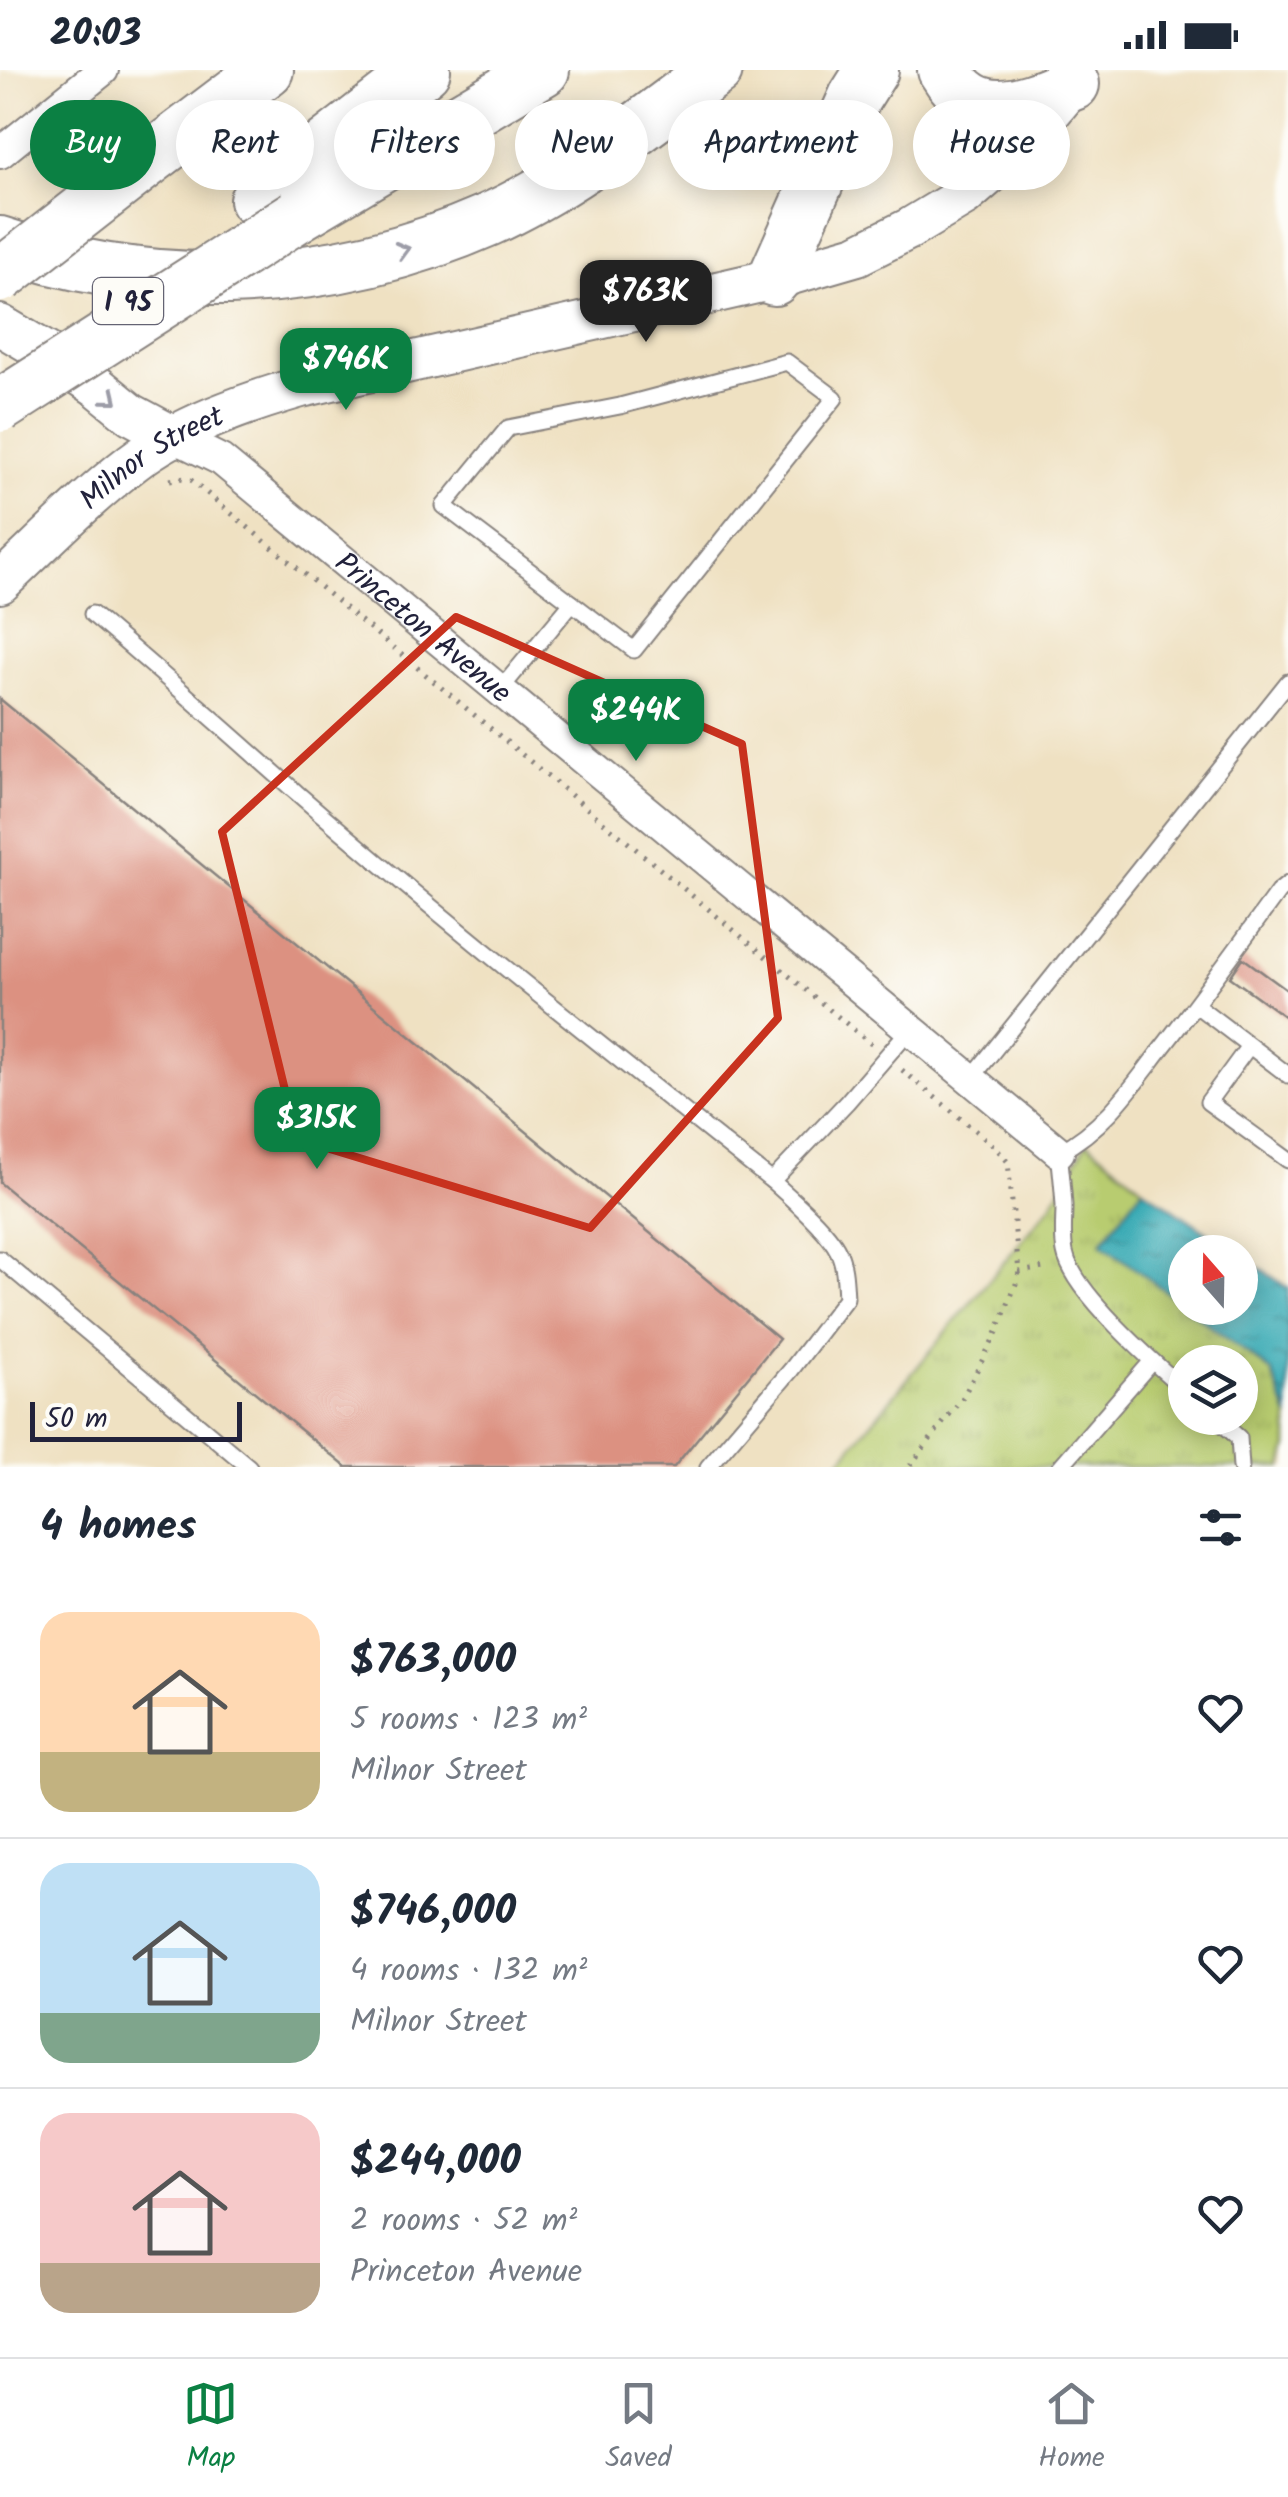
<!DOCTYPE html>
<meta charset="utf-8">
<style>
body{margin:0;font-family:Kalam,sans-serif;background:#f6f6f7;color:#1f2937;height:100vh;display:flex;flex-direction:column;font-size:38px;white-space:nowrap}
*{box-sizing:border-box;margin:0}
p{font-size:32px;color:#747a83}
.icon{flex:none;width:55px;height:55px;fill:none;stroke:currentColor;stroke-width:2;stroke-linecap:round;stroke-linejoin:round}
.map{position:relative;height:1397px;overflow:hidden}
.drawer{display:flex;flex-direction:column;background:#fff;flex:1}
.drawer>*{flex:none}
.banner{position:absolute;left:30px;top:30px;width:1230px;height:90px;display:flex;gap:20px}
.needle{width:65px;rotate:340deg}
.fabs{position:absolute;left:1168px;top:1165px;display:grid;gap:20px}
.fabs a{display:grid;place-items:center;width:90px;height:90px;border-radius:50%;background:#fff;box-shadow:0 5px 25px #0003;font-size:50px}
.scale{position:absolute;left:30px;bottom:25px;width:212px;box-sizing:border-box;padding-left:10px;border:5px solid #22223b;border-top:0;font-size:28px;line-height:35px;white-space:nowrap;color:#22223b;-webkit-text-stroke:8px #fdfcf7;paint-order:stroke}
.price{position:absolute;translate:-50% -85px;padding:0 22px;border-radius:20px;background:#0b8043;color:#fff;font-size:32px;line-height:65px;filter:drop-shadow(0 2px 5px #0008)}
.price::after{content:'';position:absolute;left:50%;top:60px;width:30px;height:22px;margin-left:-15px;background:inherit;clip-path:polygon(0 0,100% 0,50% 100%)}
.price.selected{background:#222;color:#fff}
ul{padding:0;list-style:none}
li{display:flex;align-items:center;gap:30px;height:250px;padding:0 40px}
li+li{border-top:2px solid #e0e1e3}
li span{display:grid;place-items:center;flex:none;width:280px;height:200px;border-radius:30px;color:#555}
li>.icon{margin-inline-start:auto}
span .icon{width:120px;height:120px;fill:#fffc;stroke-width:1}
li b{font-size:42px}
h2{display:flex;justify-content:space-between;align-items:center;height:120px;padding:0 40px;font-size:42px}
.tag{padding:0 35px;border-radius:45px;background:#fff;box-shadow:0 5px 25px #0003;font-size:35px;line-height:90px}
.tag.selected{background:#0b8043;color:#fff}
.status{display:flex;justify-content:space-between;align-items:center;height:70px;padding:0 50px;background:#fff;direction:ltr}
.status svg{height:28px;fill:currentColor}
.dock{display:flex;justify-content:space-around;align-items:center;height:140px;border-top:2px solid #e0e1e3;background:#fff;font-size:28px;color:#747a83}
.dock a{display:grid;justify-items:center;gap:5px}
.dock .selected{color:#0b8043}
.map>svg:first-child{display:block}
</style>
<div class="status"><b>20:03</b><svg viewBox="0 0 49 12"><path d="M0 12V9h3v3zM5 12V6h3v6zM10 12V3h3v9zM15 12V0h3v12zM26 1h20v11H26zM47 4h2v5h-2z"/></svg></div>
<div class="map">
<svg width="1288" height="1397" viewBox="0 0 1288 1397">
<defs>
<pattern id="park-tufts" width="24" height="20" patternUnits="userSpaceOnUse" patternTransform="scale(2.5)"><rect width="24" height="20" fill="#b8cc70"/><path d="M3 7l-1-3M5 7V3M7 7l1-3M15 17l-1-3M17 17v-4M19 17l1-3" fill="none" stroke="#9eaf62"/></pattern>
<pattern id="water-ripples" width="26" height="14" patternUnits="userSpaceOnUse" patternTransform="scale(2.5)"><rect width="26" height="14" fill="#3aabb5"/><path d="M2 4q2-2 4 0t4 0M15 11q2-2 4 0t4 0" fill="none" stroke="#308b94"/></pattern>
</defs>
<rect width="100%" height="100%" fill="#fdfcf7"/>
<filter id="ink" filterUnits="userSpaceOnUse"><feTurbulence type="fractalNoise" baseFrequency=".01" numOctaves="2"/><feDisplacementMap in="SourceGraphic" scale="20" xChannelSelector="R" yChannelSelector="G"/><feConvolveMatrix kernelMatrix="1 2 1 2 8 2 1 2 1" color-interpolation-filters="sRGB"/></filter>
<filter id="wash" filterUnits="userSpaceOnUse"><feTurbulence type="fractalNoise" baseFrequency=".0048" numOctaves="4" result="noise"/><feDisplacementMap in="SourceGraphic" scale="40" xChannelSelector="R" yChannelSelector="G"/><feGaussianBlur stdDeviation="2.25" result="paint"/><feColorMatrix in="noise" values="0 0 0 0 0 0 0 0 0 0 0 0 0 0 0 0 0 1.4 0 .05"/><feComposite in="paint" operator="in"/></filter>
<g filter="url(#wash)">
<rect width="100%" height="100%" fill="#efe1c2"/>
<!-- park -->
<path fill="url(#park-tufts)" stroke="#6d7756" stroke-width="2.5" fill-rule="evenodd" d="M 1087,1072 L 1143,1118 L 1101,1172 L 1272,1302 L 1288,1347 L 1288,1376 L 1283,1397 L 835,1397 L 1051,1135 ZM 1185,1292 L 1240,1292 L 1240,1348 L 1185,1348 Z"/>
<!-- water -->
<g fill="url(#water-ripples)" stroke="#2e6678" stroke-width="2.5">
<polygon points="1143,1118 1236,1182 1185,1182 1185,1236 1101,1173"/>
<polygon points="1240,1185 1288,1218 1288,1347 1272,1302 1186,1238 1240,1238"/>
</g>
<g id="blocks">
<!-- building -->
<g fill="#dc9181">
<polygon points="0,629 779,1269 674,1397 346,1397 0,1113"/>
<polygon points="1243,888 1288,921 1288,949 1230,907"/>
</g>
</g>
</g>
<g filter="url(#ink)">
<use href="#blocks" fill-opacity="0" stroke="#88827e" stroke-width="2.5"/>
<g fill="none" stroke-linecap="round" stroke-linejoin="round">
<!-- service casing -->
<g stroke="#88827e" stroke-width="19">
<g id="service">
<polygon points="787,292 835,328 634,580 444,436 508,358 620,336"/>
<path d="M 92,544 C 161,602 229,663 297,723 C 451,857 612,984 772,1111 L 847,1032 L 910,959"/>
<polyline points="500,620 572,533"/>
<polyline points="1196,935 1288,1005"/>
<polyline points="1249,976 1208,1032 1288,1090"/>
<polyline points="970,1010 1288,612"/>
<polyline points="0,1189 249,1397"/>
<path d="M 1185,1320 C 1154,1293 1072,1221 1065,1182 C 1062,1168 1064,1151 1064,1136 C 1063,1118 1061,1100 1059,1082 C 1104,1059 1132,1017 1162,978 C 1202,927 1240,874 1278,822 L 1288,814"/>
<polyline points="1216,1348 1239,1368 1241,1397"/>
<path d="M 708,1397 L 791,1300 L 846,1228 C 845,1213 845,1195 838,1181 C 828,1160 790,1127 772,1111"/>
<polyline points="1060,1397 1152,1291"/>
</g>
</g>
<!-- minor casing -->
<g stroke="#88827e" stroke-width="34">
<g id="minor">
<polyline points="0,83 103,0"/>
<path id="s1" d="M 174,367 L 221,390 L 1059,1082"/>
</g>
</g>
<!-- secondary casing -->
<g stroke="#88827e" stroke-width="44">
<g id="secondary">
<polyline points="0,255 51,285 98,317 131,344 174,367"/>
<path id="s2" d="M 0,513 C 43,473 85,429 132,393 C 180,356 243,334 301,317 L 774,209 L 857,185 L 909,159 L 964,126 L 1023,75 L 1074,14"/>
</g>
</g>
<!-- motorway casing -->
<g stroke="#88827e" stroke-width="56">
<g id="motorway">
<path d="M 944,0 C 978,57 1024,34 1073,14"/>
<polyline points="147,91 267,0"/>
<polyline points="256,130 424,0"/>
<polyline points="297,146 543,0"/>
<path d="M 0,173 C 159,227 334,218 488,150 C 571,113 644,53 716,0"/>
<polyline points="774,209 855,27 872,0"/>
</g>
</g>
<!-- path -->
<g stroke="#88827e" stroke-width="5" stroke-dasharray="2.5 8" stroke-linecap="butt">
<polyline points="170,410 180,408 191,410 871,974"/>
<polyline points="902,1000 995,1077 1008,1092 1019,1202 1016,1214 997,1262 963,1327 909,1397"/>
<polyline points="1019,1202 1050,1197"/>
</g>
<!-- service -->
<use href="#service" stroke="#fff" stroke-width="15"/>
<!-- minor -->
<use href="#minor" stroke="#fff" stroke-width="30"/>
<!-- secondary -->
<use href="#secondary" stroke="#fff" stroke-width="40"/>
<!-- motorway -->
<use href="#motorway" stroke="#fff" stroke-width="52"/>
<!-- motorway-bridge casing -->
<g stroke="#88827e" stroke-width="56" stroke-linecap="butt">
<g id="motorway-bridge">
<polyline points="0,206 147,91"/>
<polyline points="0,336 297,146"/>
</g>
</g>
<!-- motorway-bridge -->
<use href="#motorway-bridge" stroke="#fff" stroke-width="52"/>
</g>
<!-- one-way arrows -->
<defs><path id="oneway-chevron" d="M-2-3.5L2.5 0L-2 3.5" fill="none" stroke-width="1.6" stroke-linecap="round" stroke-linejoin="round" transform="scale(2.5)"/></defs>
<g stroke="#9c9ca7">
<use href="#oneway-chevron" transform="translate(403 180) rotate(-16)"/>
<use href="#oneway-chevron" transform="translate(111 328) rotate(39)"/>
</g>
</g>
<!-- marked area -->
<path fill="none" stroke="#c8321e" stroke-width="8" stroke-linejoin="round" d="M 456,547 L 742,674 L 778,948 L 590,1158 L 297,1069 L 222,762 Z"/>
<g text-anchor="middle" stroke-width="8" stroke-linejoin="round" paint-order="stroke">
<!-- shield labels -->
<rect fill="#fdfcf7" stroke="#646373" stroke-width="2.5" x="93" y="208" width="70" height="46" rx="8"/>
<g font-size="28" font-weight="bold" fill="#22223b">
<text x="128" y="241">I 95</text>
</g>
<!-- street labels -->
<g font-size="30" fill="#22223b" stroke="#fdfcf7">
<text dy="10" stroke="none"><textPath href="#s2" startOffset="198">Milnor Street</textPath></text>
<text dy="10" stroke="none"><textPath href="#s1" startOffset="315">Princeton Avenue</textPath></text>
</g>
</g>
</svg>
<div class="fabs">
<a><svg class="needle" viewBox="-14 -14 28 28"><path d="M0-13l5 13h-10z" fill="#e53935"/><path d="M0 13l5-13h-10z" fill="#747a83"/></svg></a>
<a><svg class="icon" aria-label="layers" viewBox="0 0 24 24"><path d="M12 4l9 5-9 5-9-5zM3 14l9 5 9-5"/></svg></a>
</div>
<div class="scale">50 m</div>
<b class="price selected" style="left:646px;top:275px">$763K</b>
<b class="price" style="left:346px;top:343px">$746K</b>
<b class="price" style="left:636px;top:694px">$244K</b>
<b class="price" style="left:317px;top:1102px">$315K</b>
<div class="banner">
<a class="tag selected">Buy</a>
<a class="tag">Rent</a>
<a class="tag">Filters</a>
<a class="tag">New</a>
<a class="tag">Apartment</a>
<a class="tag">House</a>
</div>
</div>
<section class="drawer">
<h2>4 homes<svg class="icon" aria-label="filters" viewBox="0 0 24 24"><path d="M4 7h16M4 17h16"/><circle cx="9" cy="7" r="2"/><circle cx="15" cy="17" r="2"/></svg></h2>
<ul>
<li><span style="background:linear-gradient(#ffd9b3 70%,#c2b280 0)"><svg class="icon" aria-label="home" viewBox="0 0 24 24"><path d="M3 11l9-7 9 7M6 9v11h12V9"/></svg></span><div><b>$763,000</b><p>5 rooms · 123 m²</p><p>Milnor Street</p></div><svg class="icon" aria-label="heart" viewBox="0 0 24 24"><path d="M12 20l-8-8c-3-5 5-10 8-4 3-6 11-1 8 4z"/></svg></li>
<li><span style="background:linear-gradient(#bfe0f5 75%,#7fa58c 0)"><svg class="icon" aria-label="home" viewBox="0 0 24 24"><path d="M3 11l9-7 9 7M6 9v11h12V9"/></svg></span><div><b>$746,000</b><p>4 rooms · 132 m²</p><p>Milnor Street</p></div><svg class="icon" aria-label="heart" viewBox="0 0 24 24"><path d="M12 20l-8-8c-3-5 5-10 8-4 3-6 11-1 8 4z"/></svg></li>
<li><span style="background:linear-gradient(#f6c9c9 75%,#b9a48a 0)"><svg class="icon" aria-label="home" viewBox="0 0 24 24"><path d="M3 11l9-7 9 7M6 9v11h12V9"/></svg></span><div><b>$244,000</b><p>2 rooms · 52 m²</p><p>Princeton Avenue</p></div><svg class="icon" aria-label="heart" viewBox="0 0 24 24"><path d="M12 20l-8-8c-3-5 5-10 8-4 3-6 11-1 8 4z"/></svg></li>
</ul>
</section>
<nav class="dock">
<a class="selected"><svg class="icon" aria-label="map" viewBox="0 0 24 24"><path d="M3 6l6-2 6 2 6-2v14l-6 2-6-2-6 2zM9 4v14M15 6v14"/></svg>Map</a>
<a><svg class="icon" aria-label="saved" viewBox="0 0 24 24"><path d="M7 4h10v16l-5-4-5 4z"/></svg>Saved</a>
<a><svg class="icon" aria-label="home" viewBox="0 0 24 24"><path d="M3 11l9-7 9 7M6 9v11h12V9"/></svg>Home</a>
</nav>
